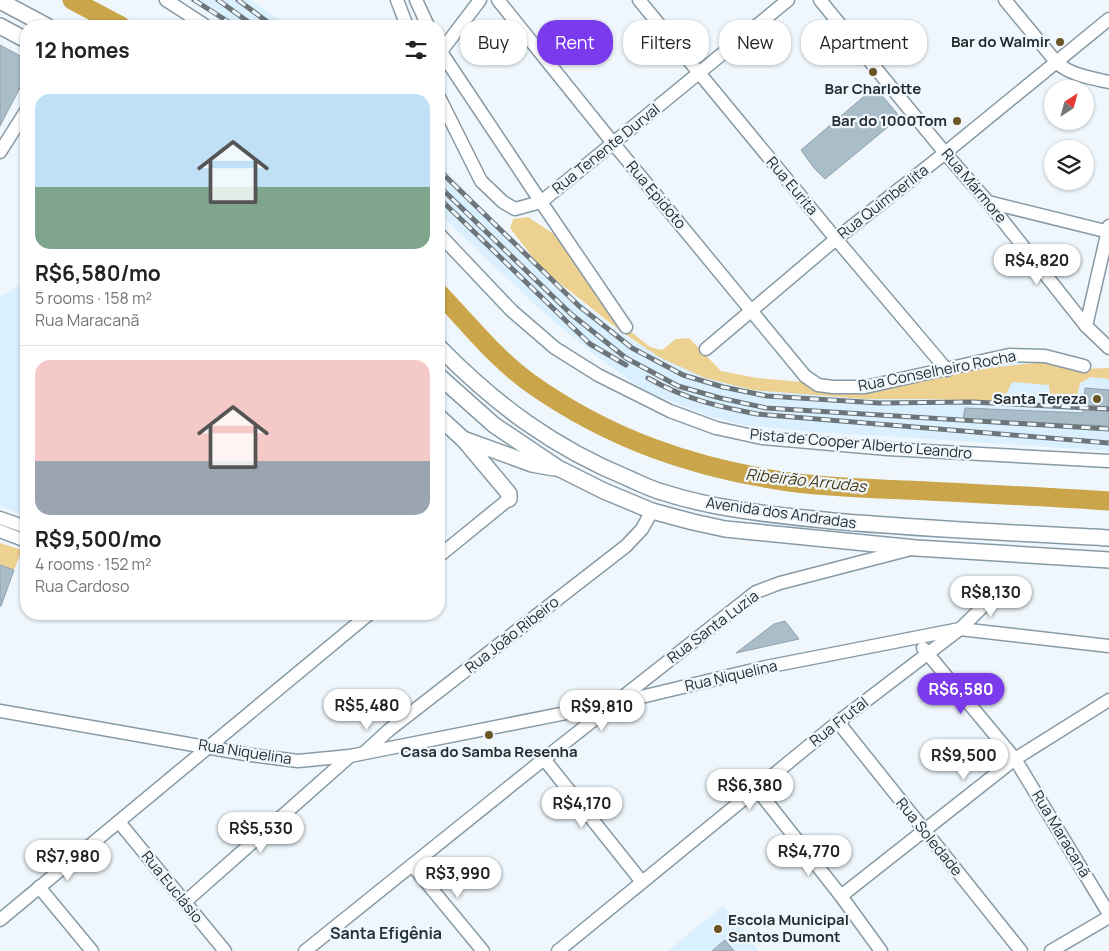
<!DOCTYPE html>
<meta charset="utf-8">
<style>
body{margin:0;font-family:Manrope,sans-serif;background:#f2f2f2;color:#222;height:100vh;display:flex;flex-direction:column;font-size:19px;white-space:nowrap}
*{box-sizing:border-box;margin:0}
p{font-size:16px;color:#767676}
.icon{flex:none;width:28px;height:28px;fill:none;stroke:currentColor;stroke-width:2;stroke-linecap:round;stroke-linejoin:round}
.map{position:relative;flex:1;overflow:hidden}
.panel{position:absolute;left:20px;top:20px;width:425px;height:600px;display:flex;flex-direction:column;background:#fff;border-radius:20px;box-shadow:0 1px 4px #0004}
.panel>*{flex:none}
.guide{position:absolute;left:460px;top:20px;width:475px;height:45px;display:flex;gap:10px}
.needle{width:32px;rotate:36deg}
.tools{position:absolute;left:1044px;top:80px;display:grid;gap:10px}
.tools a{display:grid;place-items:center;width:50px;height:50px;border-radius:50%;background:#fff;box-shadow:0 1px 4px #0004;font-size:25px}
.price{position:absolute;translate:-50% -42px;padding:0 11px;border-radius:18px;background:#fff;color:#222;font-size:16px;line-height:32px;filter:drop-shadow(0 1px 2px #0008)}
.price::after{content:'';position:absolute;left:50%;top:30px;width:15px;height:11px;margin-left:-8px;background:inherit;clip-path:polygon(0 0,100% 0,50% 100%)}
.price.active{background:#7c3aed;color:#fff}
ul{padding:0;list-style:none}
li{display:grid;align-content:center;gap:10px;height:265px;padding:0 15px}
li+li{border-top:1px solid #e0e0e0}
li span{display:grid;place-items:center;height:155px;border-radius:15px;color:#555}
li>.icon{margin-inline-start:auto}
span .icon{width:90px;height:90px;fill:#fffc;stroke-width:1}
li b{font-size:21px}
h2{display:flex;justify-content:space-between;align-items:center;height:60px;padding:0 15px;font-size:21px}
.chip{padding:0 18px;border-radius:20px;background:#fff;box-shadow:0 1px 4px #0004;font-size:18px;line-height:45px}
.chip.active{background:#7c3aed;color:#fff}
.map>svg:first-child{display:block}
</style>
<div class="map">
<svg width="1109" height="951" viewBox="0 0 1109 951">
<rect width="100%" height="100%" fill="#eff7fc"/>
<!-- built -->
<g fill="#daf0fe">
<polygon points="189,0 251,0 288,26 228,26"/>
<polygon points="439,163 535,262 573,296 617,331 652,352 717,372 820,393 946,373 1003,362 1043,359 1109,373 1109,451 914,438 812,432 744,425 708,416 646,391 605,363 565,331 530,300 439,213"/>
<polygon points="26,281 26,516 0,506 0,297"/>
<polygon points="723,906 759,951 667,951"/>
</g>
<!-- green -->
<g fill="#ecd191">
<polygon points="528,217 554,234 614,318 650,347 662,350 676,339 689,338 721,371 757,378 802,382 820,390 871,389 973,370 1041,362 1080,369 1109,368 1109,379 1091,377 1080,383 1077,396 1050,396 1049,385 1012,382 1007,392 999,401 921,399 865,399 753,390 705,378 659,357 619,330 542,269 510,228 513,219"/>
<polygon points="0,543 22,550 14,570 0,565"/>
</g>
<g fill="none" stroke-linecap="round" stroke-linejoin="round">
<!-- river -->
<g stroke="#caa54a" stroke-width="19">
<polyline points="72,0 121,26"/>
<path d="M 439,293 C 469,324 495,358 530,383 C 609,439 693,468 789,482 C 835,488 882,489 928,491 C 988,494 1049,497 1109,501"/>
</g>
</g>
<!-- building -->
<g fill="#aabeca" stroke="#8da0ac">
<polygon points="0,45 26,59 26,76 0,126"/>
<polygon points="875,87 900,117 825,179 814,168 801,150"/>
<polygon points="1085,388 1109,390 1109,426 963,419 965,408 1083,413"/>
<polygon points="0,565 14,570 1,606 0,606"/>
<polygon points="785,621 799,639 736,653 774,624"/>
<polygon points="725,940 734,951 712,951"/>
</g>
<g fill="none" stroke-linecap="round" stroke-linejoin="round">
<!-- minor casing -->
<g stroke="#879aa6" stroke-width="15">
<g id="minor">
<polyline points="166,0 206,26"/>
<polyline points="397,0 407,26"/>
<polyline points="416,0 428,26"/>
<polyline points="498,0 613,143 805,376 818,385 833,387 865,387 1009,355 1045,356 1084,366"/>
<polyline points="639,0 836,239 947,370"/>
<polyline points="820,0 945,153 988,202 1086,326 1109,348"/>
<path d="M 1005,0 L 1057,63 C 1071,75 1091,78 1109,82"/>
<polyline points="439,49 541,202 788,0"/>
<polyline points="439,54 480,0"/>
<polyline points="439,97 481,181 503,202 515,209 541,202 626,327"/>
<polyline points="0,152 26,111"/>
<polyline points="988,202 1109,232"/>
<polyline points="439,234 512,311 555,348 598,375 670,411 716,428 762,438 888,449 1109,461"/>
<polyline points="1086,326 1109,226"/>
<polyline points="706,349 836,239 945,153 1109,19"/>
<polyline points="0,518 26,527"/>
<polyline points="0,531 26,541"/>
<polyline points="439,556 509,499"/>
<polyline points="923,648 1015,759 1109,914"/>
<polyline points="0,711 251,755 298,761 350,756 616,703 766,667 960,629 1109,646"/>
<polyline points="838,722 1021,951"/>
<polyline points="365,752 389,730 626,546 642,529 652,511"/>
<polyline points="544,759 642,882"/>
<polyline points="756,788 841,896 881,951"/>
<polyline points="119,822 225,951"/>
<polyline points="412,865 483,951"/>
<polyline points="39,887 92,951"/>
<polyline points="841,896 1015,759 1109,700"/>
<polyline points="185,902 350,756"/>
<polyline points="0,920 369,614"/>
<polyline points="305,951 544,759 756,592 780,583 911,549"/>
<polyline points="558,951 838,722 960,629 1003,587"/>
<polyline points="1051,951 1109,917"/>
</g>
</g>
<!-- major casing -->
<g stroke="#879aa6" stroke-width="18">
<g id="major">
<polyline points="0,1 47,26"/>
<polyline points="0,26 26,40"/>
<path d="M 439,347 C 496,405 554,448 630,479 C 641,484 651,489 662,492 C 717,510 776,515 833,521 C 925,529 1017,533 1109,538"/>
<polyline points="439,376 494,425 558,468 604,491 652,511 693,522 725,529 916,548 1109,560"/>
<polyline points="439,417 463,439 532,464 554,468"/>
<polyline points="464,440 506,490 509,494 509,499"/>
</g>
</g>
<!-- minor -->
<use href="#minor" stroke="#fff" stroke-width="12"/>
<!-- major -->
<use href="#major" stroke="#fff" stroke-width="15"/>
<!-- rail casing -->
<g stroke="#6d757a" stroke-width="5">
<g id="rail">
<polyline points="194,0 235,26"/>
<polyline points="218,0 254,26"/>
<polyline points="238,0 273,26"/>
<polyline points="439,170 579,306 632,348 683,375 723,387 767,396 879,403 973,402 1109,409"/>
<polyline points="439,186 571,314 626,358 678,386 720,398 766,408 1109,429"/>
<polyline points="439,198 590,344 626,365"/>
<path d="M 648,378 C 685,399 716,406 757,414 L 1109,443"/>
</g>
</g>
<!-- rail -->
<use href="#rail" stroke="#eff7fc" stroke-width="3" stroke-dasharray="9" stroke-linecap="butt"/>
</g>
<!-- markers -->
<g fill="#6a5624" stroke="#eff7fc" stroke-width="2">
<circle cx="1060" cy="42" r="5"/>
<circle cx="873" cy="72" r="5"/>
<circle cx="957" cy="121" r="5"/>
<circle cx="1097" cy="399" r="5"/>
<circle cx="489" cy="735" r="5"/>
<circle cx="718" cy="929" r="5"/>
</g>
<g text-anchor="middle" stroke-width="4.5" stroke-linejoin="round" paint-order="stroke">
<!-- poi labels -->
<g font-size="15" font-weight="bold" fill="#252d32" stroke="#eff7fc" text-anchor="end">
<text x="1050" y="47">Bar do Walmir</text>
<text x="873" y="94" text-anchor="middle">Bar Charlotte</text>
<text x="947" y="126">Bar do 1000Tom</text>
<text x="1087" y="404">Santa Tereza</text>
<text x="489" y="757" text-anchor="middle">Casa do Samba Resenha</text>
<text x="728" y="925" text-anchor="start">Escola Municipal<tspan x="728" dy="17">Santos Dumont</tspan></text>
</g>
<!-- street labels -->
<g font-size="15" fill="#252d32" stroke="#eff7fc">
<text transform="translate(606 149) rotate(-39)" y="5">Rua Tenente Durval</text>
<text transform="translate(792 186) rotate(50)" y="5">Rua Eurita</text>
<text transform="translate(974 186) rotate(50)" y="5">Rua Mármore</text>
<text transform="translate(656 195) rotate(50)" y="5">Rua Epidoto</text>
<text transform="translate(883 202) rotate(-38)" y="5">Rua Quimberlita</text>
<text transform="translate(937 371) rotate(-11)" y="5">Rua Conselheiro Rocha</text>
<text transform="translate(861 444) rotate(5)" y="5">Pista de Cooper Alberto Leandro</text>
<text transform="translate(781 513) rotate(8)" y="5">Avenida dos Andradas</text>
<text transform="translate(713 627) rotate(-37)" y="5">Rua Santa Luzia</text>
<text transform="translate(512 635) rotate(-38)" y="5">Rua João Ribeiro</text>
<text transform="translate(731 676) rotate(-13)" y="5">Rua Niquelina</text>
<text transform="translate(839 722) rotate(-38)" y="5">Rua Frutal</text>
<text transform="translate(245 752) rotate(9)" y="5">Rua Niquelina</text>
<text transform="translate(1061 834) rotate(59)" y="5">Rua Maracanã</text>
<text transform="translate(929 837) rotate(51)" y="5">Rua Soledade</text>
<text transform="translate(172 887) rotate(51)" y="5">Rua Euclásio</text>
</g>
<!-- water labels -->
<g font-size="16" font-style="italic" fill="#4b3b14" stroke="#eff7fc">
<text transform="translate(806 480) rotate(6)" y="6">Ribeirão Arrudas</text>
</g>
<!-- neighbourhood labels -->
<g font-size="16" font-weight="bold" fill="#25353f" stroke="#eff7fc">
<text x="386" y="939">Santa Efigênia</text>
</g>
</g>
</svg>
<div class="tools">
<a><svg class="needle" viewBox="-14 -14 28 28"><path d="M0-13l5 13h-10z" fill="#e53935"/><path d="M0 13l5-13h-10z" fill="#767676"/></svg></a>
<a><svg class="icon" aria-label="layers" viewBox="0 0 24 24"><path d="M12 4l9 5-9 5-9-5zM3 14l9 5 9-5"/></svg></a>
</div>
<b class="price" style="left:1037px;top:286px">R$4,820</b>
<b class="price" style="left:991px;top:618px">R$8,130</b>
<b class="price active" style="left:961px;top:715px">R$6,580</b>
<b class="price" style="left:367px;top:731px">R$5,480</b>
<b class="price" style="left:602px;top:732px">R$9,810</b>
<b class="price" style="left:964px;top:781px">R$9,500</b>
<b class="price" style="left:750px;top:811px">R$6,380</b>
<b class="price" style="left:582px;top:829px">R$4,170</b>
<b class="price" style="left:261px;top:854px">R$5,530</b>
<b class="price" style="left:809px;top:877px">R$4,770</b>
<b class="price" style="left:68px;top:882px">R$7,980</b>
<b class="price" style="left:458px;top:899px">R$3,990</b>
<div class="guide">
<a class="chip">Buy</a>
<a class="chip active">Rent</a>
<a class="chip">Filters</a>
<a class="chip">New</a>
<a class="chip">Apartment</a>
</div>
<section class="panel">
<h2>12 homes<svg class="icon" aria-label="filters" viewBox="0 0 24 24"><path d="M4 7h16M4 17h16"/><circle cx="9" cy="7" r="2"/><circle cx="15" cy="17" r="2"/></svg></h2>
<ul>
<li><span style="background:linear-gradient(#bfe0f5 60%,#7fa58c 0)"><svg class="icon" aria-label="home" viewBox="0 0 24 24"><path d="M3 11l9-7 9 7M6 9v11h12V9"/></svg></span><div><b>R$6,580/mo</b><p>5 rooms · 158 m²</p><p>Rua Maracanã</p></div></li>
<li><span style="background:linear-gradient(#f6c9c9 65%,#9aa5b1 0)"><svg class="icon" aria-label="home" viewBox="0 0 24 24"><path d="M3 11l9-7 9 7M6 9v11h12V9"/></svg></span><div><b>R$9,500/mo</b><p>4 rooms · 152 m²</p><p>Rua Cardoso</p></div></li>
</ul>
</section>
</div>
